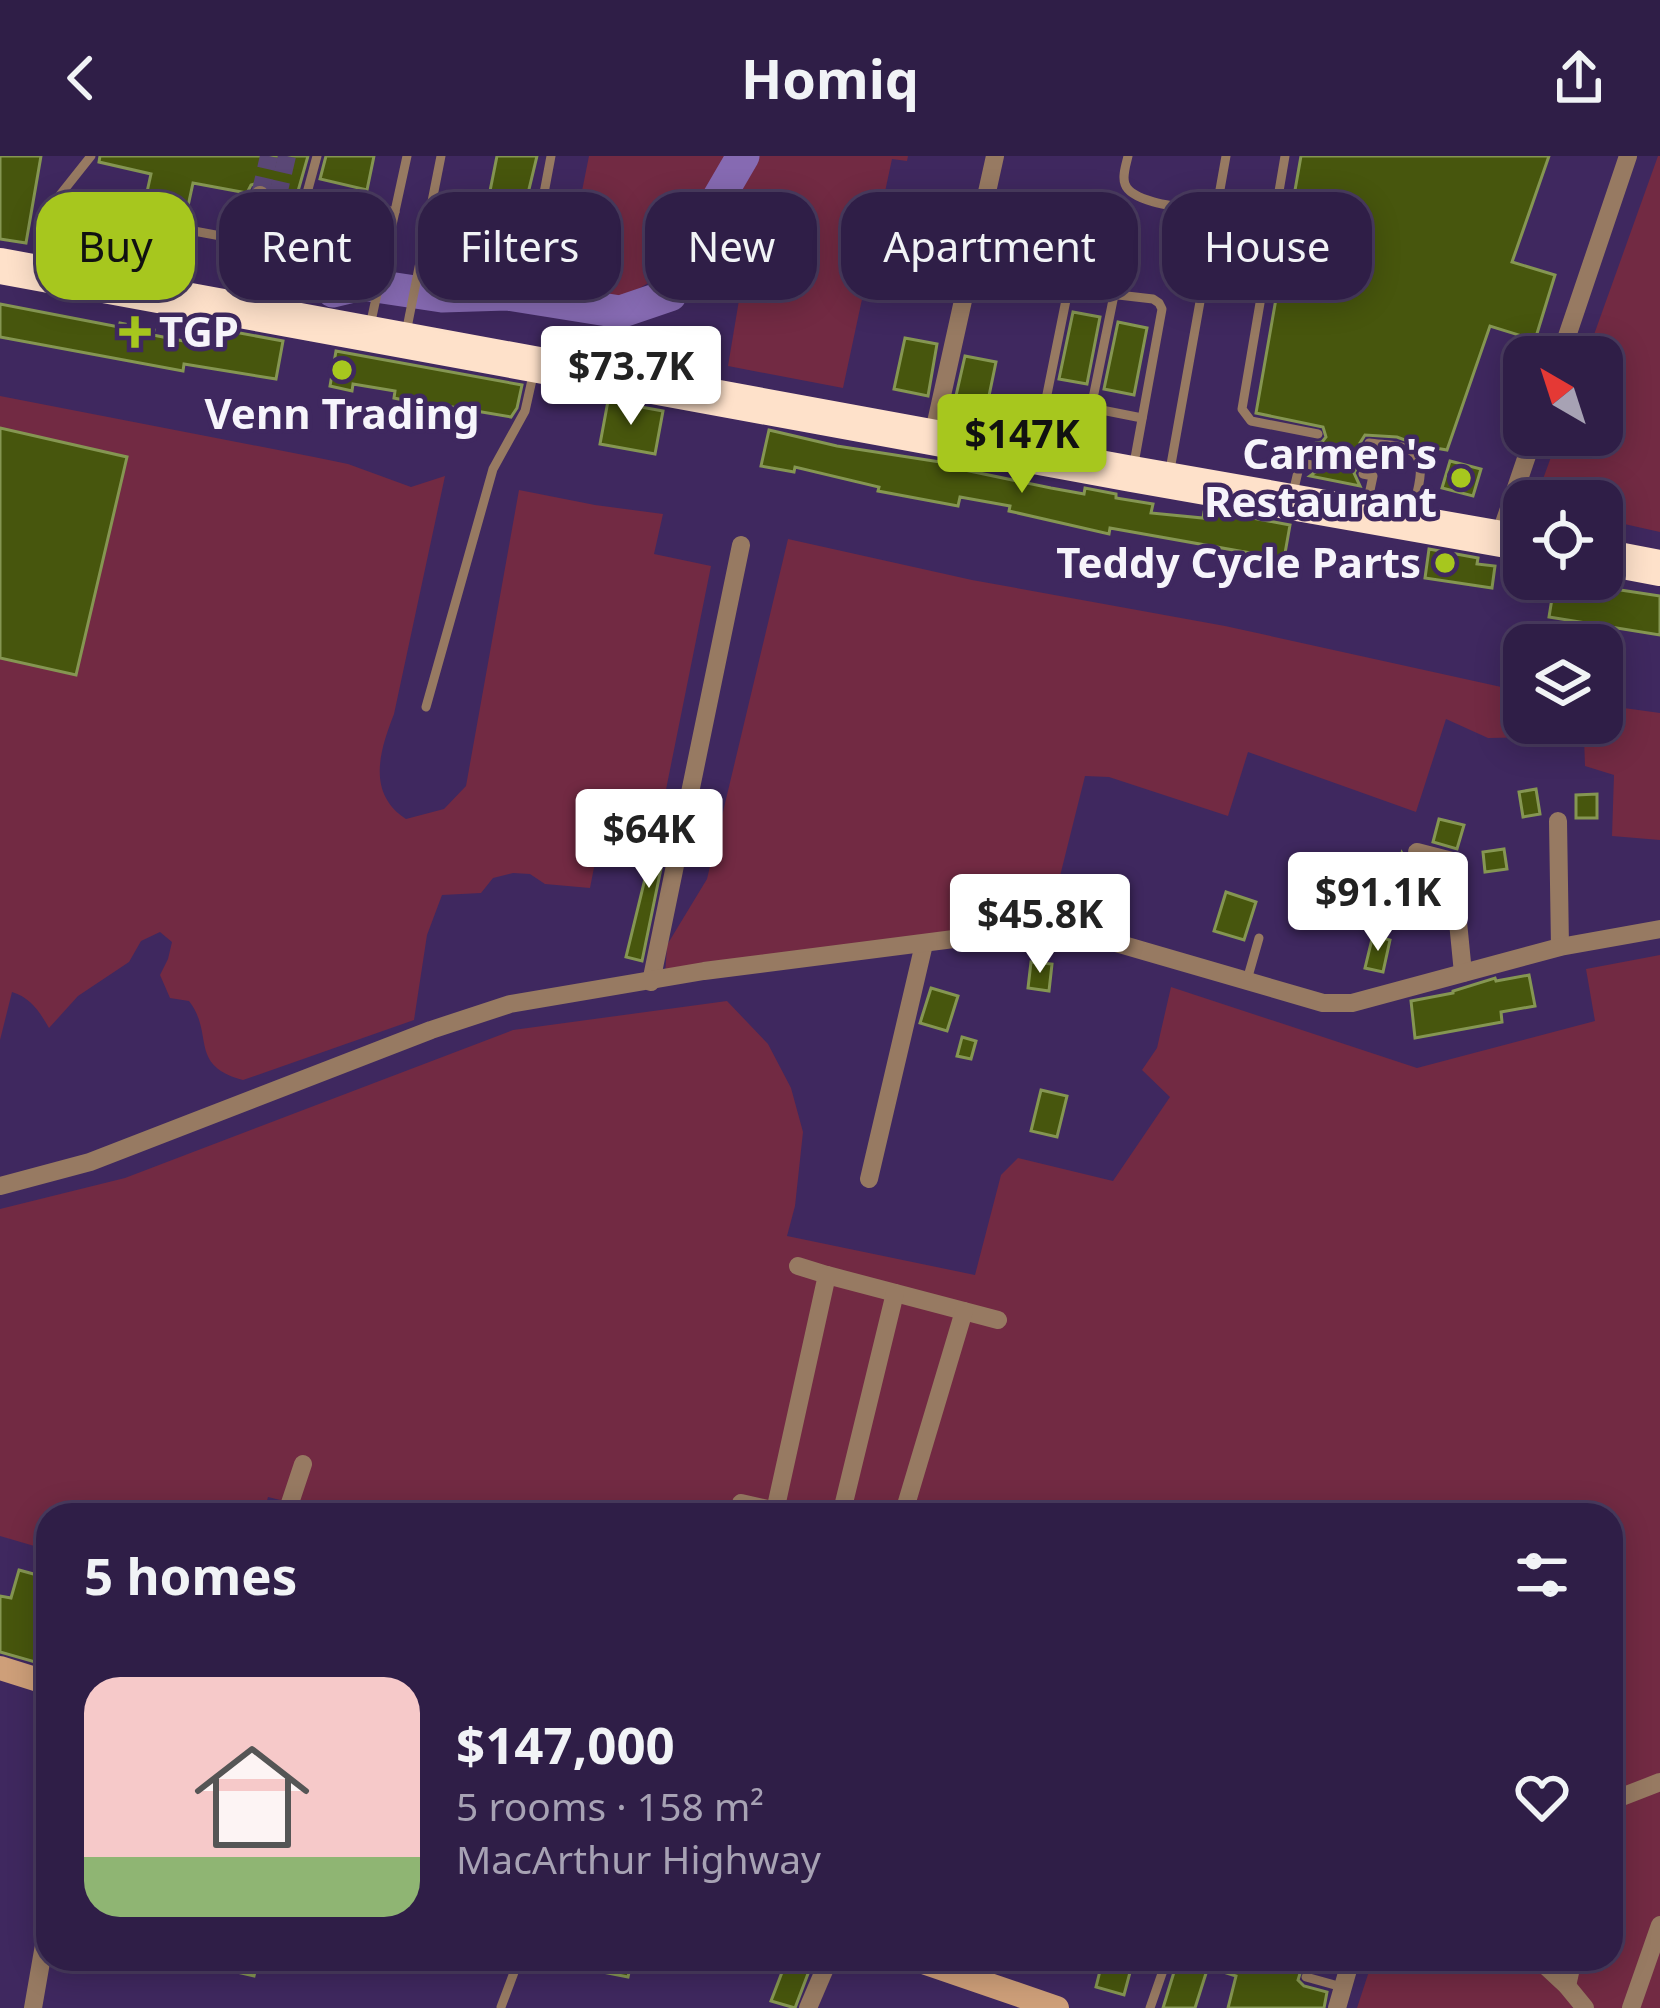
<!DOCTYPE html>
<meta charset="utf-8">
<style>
body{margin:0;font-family:"Noto Sans",sans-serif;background:#37274e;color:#f1f3f6;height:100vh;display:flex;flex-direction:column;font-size:45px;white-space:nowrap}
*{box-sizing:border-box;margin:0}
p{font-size:39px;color:#a7a2b4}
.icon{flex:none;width:66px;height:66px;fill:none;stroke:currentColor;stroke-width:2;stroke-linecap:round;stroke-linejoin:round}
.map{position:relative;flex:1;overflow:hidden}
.panel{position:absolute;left:36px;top:1347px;width:1587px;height:468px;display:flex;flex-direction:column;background:#2f1e47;border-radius:36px;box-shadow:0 6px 30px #0003,0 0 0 3px #4a3c60}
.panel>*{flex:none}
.guide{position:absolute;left:36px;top:36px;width:1590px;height:108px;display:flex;gap:24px}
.needle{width:78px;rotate:321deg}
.buttons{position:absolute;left:1503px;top:180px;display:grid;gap:24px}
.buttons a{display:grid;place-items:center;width:120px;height:120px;border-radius:24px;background:#2f1e47;box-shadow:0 6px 30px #0003,0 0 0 3px #4a3c60;font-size:60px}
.price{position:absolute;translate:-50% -102px;padding:0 27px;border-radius:12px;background:#fff;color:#222;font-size:39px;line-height:78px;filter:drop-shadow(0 3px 6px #0008)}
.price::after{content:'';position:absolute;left:50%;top:72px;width:36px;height:27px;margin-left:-18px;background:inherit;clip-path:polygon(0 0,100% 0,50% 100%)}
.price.current{background:#a7c71e;color:#111}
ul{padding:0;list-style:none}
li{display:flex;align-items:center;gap:36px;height:300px;padding:0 48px}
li+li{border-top:3px solid #4a3c60}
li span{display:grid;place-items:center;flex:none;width:336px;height:240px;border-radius:36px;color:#555}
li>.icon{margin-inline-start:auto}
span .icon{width:144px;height:144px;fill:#fffc;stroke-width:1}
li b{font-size:51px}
h2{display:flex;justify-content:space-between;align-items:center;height:144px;padding:0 48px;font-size:51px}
.tag{padding:0 42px;border-radius:36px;background:#2f1e47;box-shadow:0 6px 30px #0003,0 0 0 3px #4a3c60;font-size:42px;line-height:108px}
.tag.current{background:#a7c71e;color:#111}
header{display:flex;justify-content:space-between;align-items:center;height:156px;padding:0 48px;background:#2f1e47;font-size:54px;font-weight:700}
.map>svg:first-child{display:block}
</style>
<header><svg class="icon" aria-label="back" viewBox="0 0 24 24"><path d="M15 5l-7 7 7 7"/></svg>Homiq<svg class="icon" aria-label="share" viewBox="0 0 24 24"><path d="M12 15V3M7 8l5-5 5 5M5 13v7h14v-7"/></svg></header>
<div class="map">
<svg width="1660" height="1852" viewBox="0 0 1660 1852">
<rect width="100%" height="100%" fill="#3f285f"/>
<!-- green -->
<g fill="#722a43">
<polygon points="589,0 908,0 907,5 892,3 843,232 728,210 740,138 774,56 698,35 672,76 653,124 627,140 562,135"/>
<polygon points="1658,0 1660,0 1660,376 1602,363 1602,345 1535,345 1559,279 1602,279 1602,201 1586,201"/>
<path d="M 0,240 L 314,301 L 348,308 L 411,331 L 445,320 L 394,558 C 380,594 366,637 406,663 L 444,653 L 466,630 L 519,334 L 595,349 L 663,358 L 654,398 L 711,410 L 652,703 L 598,691 L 590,732 L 545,728 L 530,718 L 513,717 L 493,722 L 481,737 L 442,739 L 427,779 L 414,864 L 243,924 C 188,909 215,879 189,845 L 170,842 L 160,819 L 168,803 L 172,786 L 160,776 L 141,785 L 129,806 L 78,840 L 49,872 C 39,855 31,842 12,836 L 0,884 Z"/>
<polygon points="788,383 972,424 1225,470 1524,536 1524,567 1602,567 1602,549 1660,557 1660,684 1612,680 1614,619 1585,610 1584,580 1488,582 1446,563 1416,656 1248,596 1228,660 1109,621 1085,620 1048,768 665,820 667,789 707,723"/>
<polygon points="1660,799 1660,1852 1357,1852 1373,1803 1611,1803 1611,1359 342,1359 268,1341 263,1359 48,1359 48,1394 0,1380 0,1053 125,1022 513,874 727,845 768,888 791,932 803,976 795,1050 787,1080 975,1119 1001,1019 1018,1002 1113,1025 1170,941 1142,914 1157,892 1171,831 1417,912 1595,865 1586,813"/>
</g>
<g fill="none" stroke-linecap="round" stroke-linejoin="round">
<!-- river -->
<path stroke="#866ab2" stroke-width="33" d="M 313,108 C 321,116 324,129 333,135 L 362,128 L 442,140 L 507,138 L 620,156 L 670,139 L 708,60 L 743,0"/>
</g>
<!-- building -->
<g fill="#47560d" stroke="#859652" stroke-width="3">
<polygon points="0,0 41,0 26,87 0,83"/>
<polygon points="100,0 308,0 298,35 301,49 290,46 285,32 279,30 271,31 262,26 251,29 247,37 193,27 185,64 179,65 175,70 175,77 181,82 176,102 134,92 139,72 145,71 149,66 149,59 143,54 151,18 99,6"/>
<polygon points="326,0 374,0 367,34 320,23"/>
<polygon points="497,0 537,0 511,108 466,98 479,38 489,40"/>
<polygon points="1301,0 1549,0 1512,106 1555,119 1535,184 1490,170 1447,294 1418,289 1397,281 1365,279 1360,287 1367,296 1364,309 1357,311 1354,317 1360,330 1310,320 1321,312 1320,305 1314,300 1316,287 1322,286 1326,281 1323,271 1256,257"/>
<polygon points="0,148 119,171 120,167 154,174 153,179 199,188 202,170 283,185 276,223 184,208 183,215 0,181"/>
<polygon points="1073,156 1100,161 1087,228 1059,223"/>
<polygon points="1118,166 1147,172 1134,239 1104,233"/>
<polygon points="905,182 937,188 928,240 894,233"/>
<polygon points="336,195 522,229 517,252 511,261 452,251 451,254 394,242 395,235 353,228 352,235 330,230"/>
<polygon points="965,200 996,206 985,259 953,253"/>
<polygon points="608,245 663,255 655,298 600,288"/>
<polygon points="0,272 127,301 76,519 0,502"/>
<polygon points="769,274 837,290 966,310 965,314 1051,332 1084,338 1085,332 1116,338 1116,342 1153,348 1151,357 1203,362 1204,356 1226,357 1290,369 1284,403 1110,372 1109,378 1009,355 1010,350 960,341 958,350 878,335 879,331 795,311 794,316 761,310"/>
<polygon points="1450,305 1481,313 1473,340 1442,332"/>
<polygon points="1429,393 1478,402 1477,408 1495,410 1492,432 1425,422"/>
<polygon points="1555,424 1660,440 1660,479 1549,461"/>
<polygon points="1536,633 1540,658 1523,661 1519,636"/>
<polygon points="1597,638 1597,662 1576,662 1576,639"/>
<polygon points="661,657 672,659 642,805 626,801"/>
<polygon points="1439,663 1464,669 1457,693 1433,686"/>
<polygon points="1504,693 1507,713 1485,716 1483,696"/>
<polygon points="1402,697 1408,706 1425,712 1416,746 1391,740"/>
<polygon points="1226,736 1256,746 1244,784 1214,775"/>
<polygon points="1373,779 1390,784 1383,816 1365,812"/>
<polygon points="1031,806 1052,808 1049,835 1028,832"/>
<polygon points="1529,819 1535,850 1501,856 1502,866 1415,882 1411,845 1453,837 1453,835 1495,822 1496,825"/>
<polygon points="931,832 958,840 947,875 920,867"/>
<polygon points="962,881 976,885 971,903 957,900"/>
<polygon points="1041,934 1067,940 1057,981 1031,975"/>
<polygon points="19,1414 48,1422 48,1501 44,1501 42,1508 0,1496 0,1440 11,1442"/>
<polygon points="235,1803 258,1803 254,1820 232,1815"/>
<polygon points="606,1803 632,1803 628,1821 603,1816"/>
<polygon points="1103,1803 1132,1809 1124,1839 1096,1831"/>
<polygon points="1178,1803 1284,1803 1303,1808 1298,1824 1304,1830 1327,1836 1324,1852 1228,1852 1236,1820 1208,1811 1195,1852 1163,1852"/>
<polygon points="786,1806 809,1815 795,1852 771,1845"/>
</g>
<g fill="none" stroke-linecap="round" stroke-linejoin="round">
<!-- street-tunnel -->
<g stroke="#5a4776" stroke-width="18" stroke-dasharray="18 9" stroke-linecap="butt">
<polyline points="260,39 269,0"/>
<polyline points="277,43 287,0"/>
</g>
<!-- lane -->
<g stroke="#977a62" stroke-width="9">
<polyline points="317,0 307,37 395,56"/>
<path d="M 1128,0 C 1126,9 1122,20 1125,28 C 1132,49 1193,52 1214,56"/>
<polyline points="1285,0 1242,253 1251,265 1318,278"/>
<polyline points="56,44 141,63"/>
<polyline points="183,73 248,85"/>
<polyline points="421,101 528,122 551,0"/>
<polyline points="35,111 43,70 56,44 91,0"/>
<polyline points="289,154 305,89"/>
<polyline points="370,170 407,0"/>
<polyline points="406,177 441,0"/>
<polyline points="1046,243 1142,262"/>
<polyline points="1091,252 1114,139"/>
<path d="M 1369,287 C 1381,289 1400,288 1410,294 C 1431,305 1414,344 1411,361"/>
<polyline points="1036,293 1067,139 1075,134 1153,143 1159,147 1162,153 1133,313"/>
<polyline points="1170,314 1226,0"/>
<polyline points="1363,318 1373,320 1366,353"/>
<polyline points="1293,337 1300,307 1312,309"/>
<polyline points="426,551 493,313 525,255 534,215"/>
<polyline points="1247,824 1259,782"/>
<polyline points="1306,1821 1342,1831"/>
<polyline points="501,1851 519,1803"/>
<polyline points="1150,1852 1167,1803"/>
</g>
<!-- street -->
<g stroke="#977a62" stroke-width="18">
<polyline points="231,152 260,39"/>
<polyline points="251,155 277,43"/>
<polyline points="1560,201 1628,0"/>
<polyline points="933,280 995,0"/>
<polyline points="1499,382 1534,279"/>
<polyline points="1558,665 1560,791"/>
<polyline points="1417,696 1452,705 1463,817"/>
<polyline points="651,826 741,389"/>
<polyline points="869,1023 924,788"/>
<polyline points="0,1030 90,1006 431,874 510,848 704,815 977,780 1055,775 1106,784 1323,847 1352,847 1560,791 1660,773"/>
<polyline points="798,1110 827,1119"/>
<polyline points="741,1347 794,1359"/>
<polyline points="775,1355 827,1119 998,1164"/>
<polyline points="286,1359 303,1308"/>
<polyline points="841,1359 895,1137"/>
<polyline points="903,1359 964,1155"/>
<polyline points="1611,1645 1660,1626"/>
<polyline points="1538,1803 1567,1830 1585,1852"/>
<polyline points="1567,1830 1573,1803"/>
<polyline points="33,1852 48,1766"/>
<polyline points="808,1852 829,1803"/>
<polyline points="1337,1852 1351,1803"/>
<polyline points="1631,1852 1660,1769"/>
</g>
<!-- secondary -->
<g stroke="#ce9f79" stroke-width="24">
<polyline points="0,1512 48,1527"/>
<polyline points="914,1803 1057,1852"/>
</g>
<!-- highway -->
<g stroke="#fee1ca" stroke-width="36">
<polyline points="0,110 1132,318 1524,387"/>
<polyline points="1602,401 1660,412"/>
</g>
</g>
<!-- markers -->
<g fill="#a7c71e" stroke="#3f285f" stroke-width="4.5">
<path d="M129 158h12v12h12v12h-12v12h-12v-12h-12v-12h12z"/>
<circle cx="342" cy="214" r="12"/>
<circle cx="1461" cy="322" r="12"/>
<circle cx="1445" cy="407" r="12"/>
</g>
<g text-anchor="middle" stroke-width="9" stroke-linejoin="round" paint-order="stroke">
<!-- poi labels -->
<g font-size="42" font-weight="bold" fill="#f6f4fb" stroke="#3f285f" text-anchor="end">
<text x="159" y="191" text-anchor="start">TGP</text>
<text x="342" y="273" text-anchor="middle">Venn Trading</text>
<text x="1437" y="313">Carmen's<tspan x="1437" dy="48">Restaurant</tspan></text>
<text x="1421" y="422">Teddy Cycle Parts</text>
</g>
</g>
</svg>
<div class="buttons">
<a><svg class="needle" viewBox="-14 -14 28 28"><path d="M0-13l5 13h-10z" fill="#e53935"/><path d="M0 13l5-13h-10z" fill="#a7a2b4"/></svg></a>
<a><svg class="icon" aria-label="locate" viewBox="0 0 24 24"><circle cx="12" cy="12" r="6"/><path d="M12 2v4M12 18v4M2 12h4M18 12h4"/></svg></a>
<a><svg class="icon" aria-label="layers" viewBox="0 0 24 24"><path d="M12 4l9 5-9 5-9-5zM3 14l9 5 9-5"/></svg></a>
</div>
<b class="price" style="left:631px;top:272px">$73.7K</b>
<b class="price current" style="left:1022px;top:340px">$147K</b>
<b class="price" style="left:649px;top:735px">$64K</b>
<b class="price" style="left:1378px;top:798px">$91.1K</b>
<b class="price" style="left:1040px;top:820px">$45.8K</b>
<div class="guide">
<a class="tag current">Buy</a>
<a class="tag">Rent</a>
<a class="tag">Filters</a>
<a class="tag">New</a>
<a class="tag">Apartment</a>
<a class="tag">House</a>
</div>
<section class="panel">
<h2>5 homes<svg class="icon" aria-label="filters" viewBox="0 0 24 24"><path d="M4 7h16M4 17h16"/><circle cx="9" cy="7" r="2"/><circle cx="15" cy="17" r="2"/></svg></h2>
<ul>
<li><span style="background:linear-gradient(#f6c9c9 75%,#8fb573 0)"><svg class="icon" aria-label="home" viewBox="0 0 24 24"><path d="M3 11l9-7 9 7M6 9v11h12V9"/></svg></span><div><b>$147,000</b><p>5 rooms · 158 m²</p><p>MacArthur Highway</p></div><svg class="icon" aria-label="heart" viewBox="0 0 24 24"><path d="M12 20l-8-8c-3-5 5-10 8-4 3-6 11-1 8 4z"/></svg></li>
</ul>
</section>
</div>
